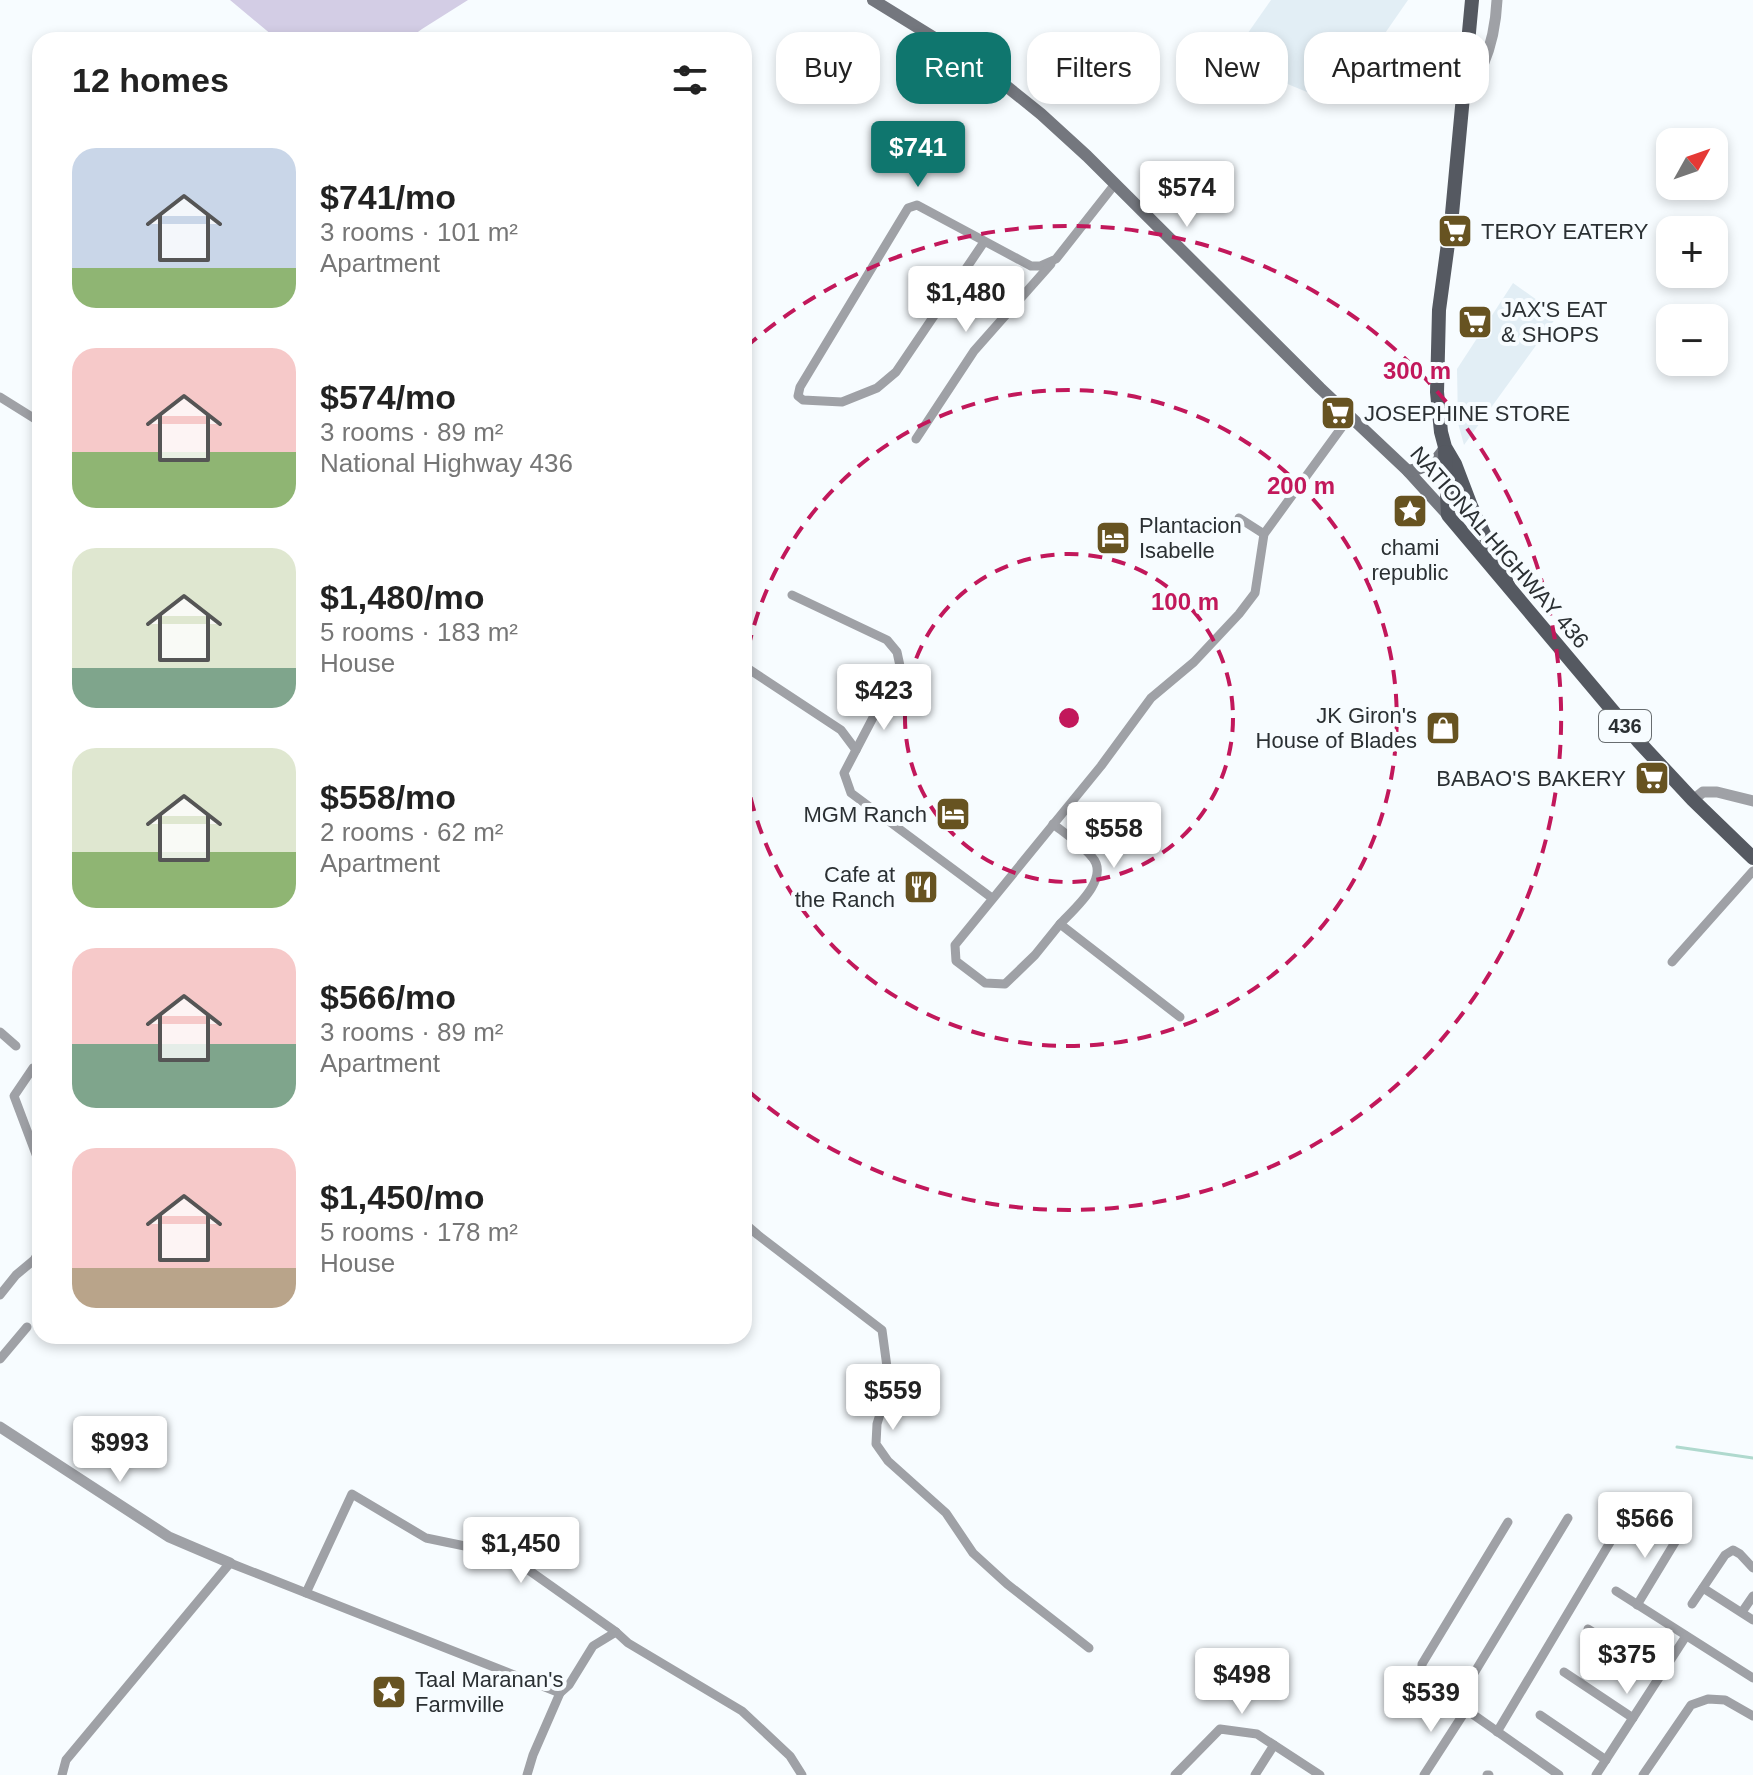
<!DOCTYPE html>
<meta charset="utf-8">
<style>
body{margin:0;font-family:Arial,sans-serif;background:#f2f2f2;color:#222;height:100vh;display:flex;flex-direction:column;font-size:30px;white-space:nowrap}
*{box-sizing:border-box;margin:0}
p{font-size:26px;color:#767676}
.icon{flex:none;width:44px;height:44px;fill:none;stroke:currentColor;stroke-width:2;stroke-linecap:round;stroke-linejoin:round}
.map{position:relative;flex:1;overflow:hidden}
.details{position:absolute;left:32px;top:32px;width:720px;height:1312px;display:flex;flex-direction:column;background:#fff;border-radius:24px;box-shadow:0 4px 12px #0003}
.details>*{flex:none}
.guide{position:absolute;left:776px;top:32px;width:760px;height:72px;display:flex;gap:16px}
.needle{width:52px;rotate:50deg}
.controls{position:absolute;left:1656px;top:128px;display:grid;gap:16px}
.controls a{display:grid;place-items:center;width:72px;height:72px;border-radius:16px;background:#fff;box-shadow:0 4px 12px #0003;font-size:40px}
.price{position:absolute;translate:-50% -68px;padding:0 18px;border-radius:8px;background:#fff;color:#222;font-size:26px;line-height:52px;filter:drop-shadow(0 2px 4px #0008)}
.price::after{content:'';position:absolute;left:50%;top:48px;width:24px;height:18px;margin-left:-12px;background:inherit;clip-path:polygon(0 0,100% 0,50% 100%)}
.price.selected{background:#0f766e;color:#fff}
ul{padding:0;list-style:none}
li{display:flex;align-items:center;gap:24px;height:200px;padding:0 40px}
li span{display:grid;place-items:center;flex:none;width:224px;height:160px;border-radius:24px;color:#555}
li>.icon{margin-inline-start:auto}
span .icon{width:96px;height:96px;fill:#fffc;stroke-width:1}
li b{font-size:34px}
h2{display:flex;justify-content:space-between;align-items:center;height:96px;padding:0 40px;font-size:34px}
.chip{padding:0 28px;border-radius:24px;background:#fff;box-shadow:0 4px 12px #0003;font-size:28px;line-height:72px}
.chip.selected{background:#0f766e;color:#fff}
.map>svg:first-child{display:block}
</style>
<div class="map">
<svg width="1753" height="1775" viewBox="0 0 1753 1775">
<rect width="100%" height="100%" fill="#f7fcff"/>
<!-- built -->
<g fill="#e2eef5">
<polygon points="1271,0 1408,0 1336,104 1229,60"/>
<polygon points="1513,283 1558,315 1464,445 1458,423 1457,369"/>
</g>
<!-- green -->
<polygon fill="#d3cde5" points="230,0 468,0 422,29 407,40 278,40"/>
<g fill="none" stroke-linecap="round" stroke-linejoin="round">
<!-- stream -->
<polyline stroke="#afd9ce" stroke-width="3" points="1677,1447 1753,1458"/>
<!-- minor -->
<g stroke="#9fa1a6" stroke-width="9">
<polyline points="984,242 896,372 877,388 842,402 803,400 798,396 800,387 908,208 917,205 1031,266 1040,266 1056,259 1115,184"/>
<polyline points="0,397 40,422"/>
<polyline points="916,439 974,351 1051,264"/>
<polyline points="1239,518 1264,534"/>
<polyline points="792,595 887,640 897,652 900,666 844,773 851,793 992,898"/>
<polyline points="744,666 841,730 856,750"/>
<path d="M 1053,824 C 1066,834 1081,844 1092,857 C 1111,878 1074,909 1060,924"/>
<polyline points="1672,962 1753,871"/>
<polyline points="1180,1017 1060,924 1035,955 1005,984 985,983 956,961 955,945 1101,766 1151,698 1194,662 1239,614 1255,593 1264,534 1350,416"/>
<polyline points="0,1032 16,1046"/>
<polyline points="40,1067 33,1068 14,1096 40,1165"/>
<polyline points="744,1223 758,1235 882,1330 887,1367 887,1391 877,1424 876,1444 888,1461 946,1513 973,1553 1007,1584 1089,1648"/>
<polyline points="0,1295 16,1275 34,1260 40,1250"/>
<polyline points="0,1359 27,1327"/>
<polyline points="1508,1522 1422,1664 1422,1673 1427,1682 1559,1775"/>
<polyline points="1703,1588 1753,1620"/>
<polyline points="1616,1591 1753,1678"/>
<polyline points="306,1593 352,1494 426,1538 489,1551 513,1559 616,1632"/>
<polyline points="1692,1604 1725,1555 1733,1550 1740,1554 1753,1568"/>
<polyline points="1637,1605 1680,1534"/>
<polyline points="1742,1612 1753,1596"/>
<polyline points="1588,1629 1660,1675"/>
<polyline points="1564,1672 1633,1718"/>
<polyline points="1456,1703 1568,1518"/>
<polyline points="1540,1715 1606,1760"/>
<polyline points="1497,1732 1612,1539"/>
<polyline points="62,1775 66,1760 230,1563 560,1693 569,1685 593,1646 616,1632 628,1643 742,1711 790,1756 802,1775"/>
<polyline points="527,1775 533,1755 560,1693"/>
<polyline points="1175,1775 1220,1729 1257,1734 1320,1775"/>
<polyline points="1255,1775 1274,1745"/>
<polyline points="1424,1775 1466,1710"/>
<polyline points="1487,1775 1489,1775"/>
<polyline points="1596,1775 1686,1636"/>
<polyline points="1643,1775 1691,1705 1708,1699 1725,1700 1753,1716"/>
</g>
<!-- tertiary -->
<g stroke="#9fa1a6" stroke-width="11">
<path d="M 1465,69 L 1483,65 C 1492,44 1496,22 1497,0"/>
<polyline points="1693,800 1703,792 1717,792 1753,801"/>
<polyline points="0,1427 169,1537 230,1563"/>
</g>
<!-- secondary -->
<g stroke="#74777e" stroke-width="12">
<polyline points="873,0 985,69 1041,114 1087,156 1320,388 1408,471 1448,515"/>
<path d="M 1408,471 C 1425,468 1437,463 1445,447"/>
</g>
<!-- primary -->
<g stroke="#555961" stroke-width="14">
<polyline points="1472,0 1452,214 1439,310 1437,392 1441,432 1445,447 1455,464 1471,506 1508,585"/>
<polyline points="1445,452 1448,515 1639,742 1693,800 1753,858"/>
</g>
</g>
<!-- distance rings -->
<g fill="none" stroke="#c2185b" stroke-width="4" stroke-dasharray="14 10">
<circle cx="1069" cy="718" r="164"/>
<path d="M744 672A328 328 0 1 1 744 764"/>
<path d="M746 347A492 492 0 1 1 746 1089"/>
</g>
<!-- icons -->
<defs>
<g id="supermarket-square" transform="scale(1.8)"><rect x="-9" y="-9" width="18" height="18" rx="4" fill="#675321" stroke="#f7fcff"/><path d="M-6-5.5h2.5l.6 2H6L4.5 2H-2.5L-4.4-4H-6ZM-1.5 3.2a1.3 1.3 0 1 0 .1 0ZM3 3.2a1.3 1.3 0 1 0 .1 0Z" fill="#fff"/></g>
<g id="sight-square" transform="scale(1.8)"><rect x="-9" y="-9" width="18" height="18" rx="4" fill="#675321" stroke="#f7fcff"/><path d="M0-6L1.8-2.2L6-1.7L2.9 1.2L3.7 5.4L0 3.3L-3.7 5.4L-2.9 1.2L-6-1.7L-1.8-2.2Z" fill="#fff"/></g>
<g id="hotel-square" transform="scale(1.8)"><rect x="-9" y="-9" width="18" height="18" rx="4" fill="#675321" stroke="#f7fcff"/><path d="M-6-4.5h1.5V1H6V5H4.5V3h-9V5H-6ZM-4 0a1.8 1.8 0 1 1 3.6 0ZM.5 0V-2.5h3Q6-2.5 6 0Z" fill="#fff"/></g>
<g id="shop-square" transform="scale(1.8)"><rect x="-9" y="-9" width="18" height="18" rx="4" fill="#675321" stroke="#f7fcff"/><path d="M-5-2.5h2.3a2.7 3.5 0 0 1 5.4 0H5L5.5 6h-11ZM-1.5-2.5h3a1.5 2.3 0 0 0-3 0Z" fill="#fff"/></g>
<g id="restaurant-square" transform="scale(1.8)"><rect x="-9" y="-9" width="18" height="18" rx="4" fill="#675321" stroke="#f7fcff"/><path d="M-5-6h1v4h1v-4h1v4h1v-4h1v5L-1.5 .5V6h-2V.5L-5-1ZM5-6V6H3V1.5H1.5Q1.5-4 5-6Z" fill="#fff"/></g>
</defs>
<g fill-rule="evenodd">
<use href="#supermarket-square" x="1455" y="231"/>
<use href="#supermarket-square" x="1475" y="322"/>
<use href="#supermarket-square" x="1338" y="413"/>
<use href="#sight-square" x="1410" y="511"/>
<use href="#hotel-square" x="1113" y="538"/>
<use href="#shop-square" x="1443" y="728"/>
<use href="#supermarket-square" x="1652" y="778"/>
<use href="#hotel-square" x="953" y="814"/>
<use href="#restaurant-square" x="921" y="887"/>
<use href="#sight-square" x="389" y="1692"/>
</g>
<g text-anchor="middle" stroke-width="8" stroke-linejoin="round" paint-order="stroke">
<!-- shield labels -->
<rect fill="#f7fcff" stroke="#686d70" stroke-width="2" x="1599" y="710" width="52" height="32" rx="6"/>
<g font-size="20" font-weight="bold" fill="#2b3033">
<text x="1625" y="733">436</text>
</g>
<!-- poi labels -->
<g font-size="22" fill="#2b3033" stroke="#f7fcff" text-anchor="start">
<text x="1481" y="239">TEROY EATERY</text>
<text x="1501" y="317">JAX'S EAT<tspan x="1501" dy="25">&amp; SHOPS</tspan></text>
<text x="1364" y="421">JOSEPHINE STORE</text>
<text x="1139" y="533">Plantacion<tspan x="1139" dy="25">Isabelle</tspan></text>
<text x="1410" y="555" text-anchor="middle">chami<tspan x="1410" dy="25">republic</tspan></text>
<text x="1417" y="723" text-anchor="end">JK Giron's<tspan x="1417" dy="25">House of Blades</tspan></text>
<text x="1626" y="786" text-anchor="end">BABAO'S BAKERY</text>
<text x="927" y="822" text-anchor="end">MGM Ranch</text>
<text x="895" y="882" text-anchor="end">Cafe at<tspan x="895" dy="25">the Ranch</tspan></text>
<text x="415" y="1687">Taal Maranan's<tspan x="415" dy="25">Farmville</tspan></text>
</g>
<!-- street labels -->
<g font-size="22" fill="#2b3033" stroke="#f7fcff">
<text transform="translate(1500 547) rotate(49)" y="8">NATIONAL HIGHWAY 436</text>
</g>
</g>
<circle cx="1069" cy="718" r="12" fill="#c2185b" stroke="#f7fcff" stroke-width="4"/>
<g font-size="24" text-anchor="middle" font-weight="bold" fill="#c2185b" stroke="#f7fcff" stroke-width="8" stroke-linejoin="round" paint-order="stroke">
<text x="1417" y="379">300 m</text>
<text x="1301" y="494">200 m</text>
<text x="1185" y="610">100 m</text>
</g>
</svg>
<div class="controls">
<a><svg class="needle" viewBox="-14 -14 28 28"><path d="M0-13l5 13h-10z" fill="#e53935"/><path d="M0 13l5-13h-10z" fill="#767676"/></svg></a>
<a>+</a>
<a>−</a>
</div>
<b class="price selected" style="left:918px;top:189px">$741</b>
<b class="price" style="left:1187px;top:229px">$574</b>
<b class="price" style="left:966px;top:334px">$1,480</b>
<b class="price" style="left:884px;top:732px">$423</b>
<b class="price" style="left:1114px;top:870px">$558</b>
<b class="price" style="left:893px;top:1432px">$559</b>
<b class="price" style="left:120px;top:1484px">$993</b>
<b class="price" style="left:1645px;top:1560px">$566</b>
<b class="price" style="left:521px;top:1585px">$1,450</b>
<b class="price" style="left:1627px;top:1696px">$375</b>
<b class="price" style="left:1242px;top:1716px">$498</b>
<b class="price" style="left:1431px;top:1734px">$539</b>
<div class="guide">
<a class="chip">Buy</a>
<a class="chip selected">Rent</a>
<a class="chip">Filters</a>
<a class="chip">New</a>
<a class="chip">Apartment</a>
</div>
<section class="details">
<h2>12 homes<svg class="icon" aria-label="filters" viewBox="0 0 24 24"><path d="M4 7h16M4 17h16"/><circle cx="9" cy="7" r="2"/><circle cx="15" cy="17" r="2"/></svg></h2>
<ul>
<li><span style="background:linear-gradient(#c9d6e8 75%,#8fb573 0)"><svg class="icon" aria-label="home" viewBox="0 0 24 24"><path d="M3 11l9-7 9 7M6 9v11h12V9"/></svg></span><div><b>$741/mo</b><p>3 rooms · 101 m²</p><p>Apartment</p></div></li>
<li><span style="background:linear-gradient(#f6c9c9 65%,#8fb573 0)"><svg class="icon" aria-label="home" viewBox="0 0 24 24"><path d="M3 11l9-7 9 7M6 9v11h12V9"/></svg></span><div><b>$574/mo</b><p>3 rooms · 89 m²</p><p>National Highway 436</p></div></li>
<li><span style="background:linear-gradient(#dfe7d0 75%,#7fa58c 0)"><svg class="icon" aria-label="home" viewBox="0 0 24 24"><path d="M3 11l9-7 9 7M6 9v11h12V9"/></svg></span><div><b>$1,480/mo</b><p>5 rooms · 183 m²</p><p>House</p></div></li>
<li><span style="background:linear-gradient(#dfe7d0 65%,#8fb573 0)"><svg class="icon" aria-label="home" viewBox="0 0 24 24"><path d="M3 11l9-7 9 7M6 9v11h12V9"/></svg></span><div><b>$558/mo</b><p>2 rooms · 62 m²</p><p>Apartment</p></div></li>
<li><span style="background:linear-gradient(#f6c9c9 60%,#7fa58c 0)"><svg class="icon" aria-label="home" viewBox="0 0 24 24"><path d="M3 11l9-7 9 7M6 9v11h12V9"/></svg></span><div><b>$566/mo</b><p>3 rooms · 89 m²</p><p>Apartment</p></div></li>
<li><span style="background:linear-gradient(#f6c9c9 75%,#b9a48a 0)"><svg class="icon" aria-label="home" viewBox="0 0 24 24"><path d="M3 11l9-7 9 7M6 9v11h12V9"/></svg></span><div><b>$1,450/mo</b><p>5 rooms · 178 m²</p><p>House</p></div></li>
</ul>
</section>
</div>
